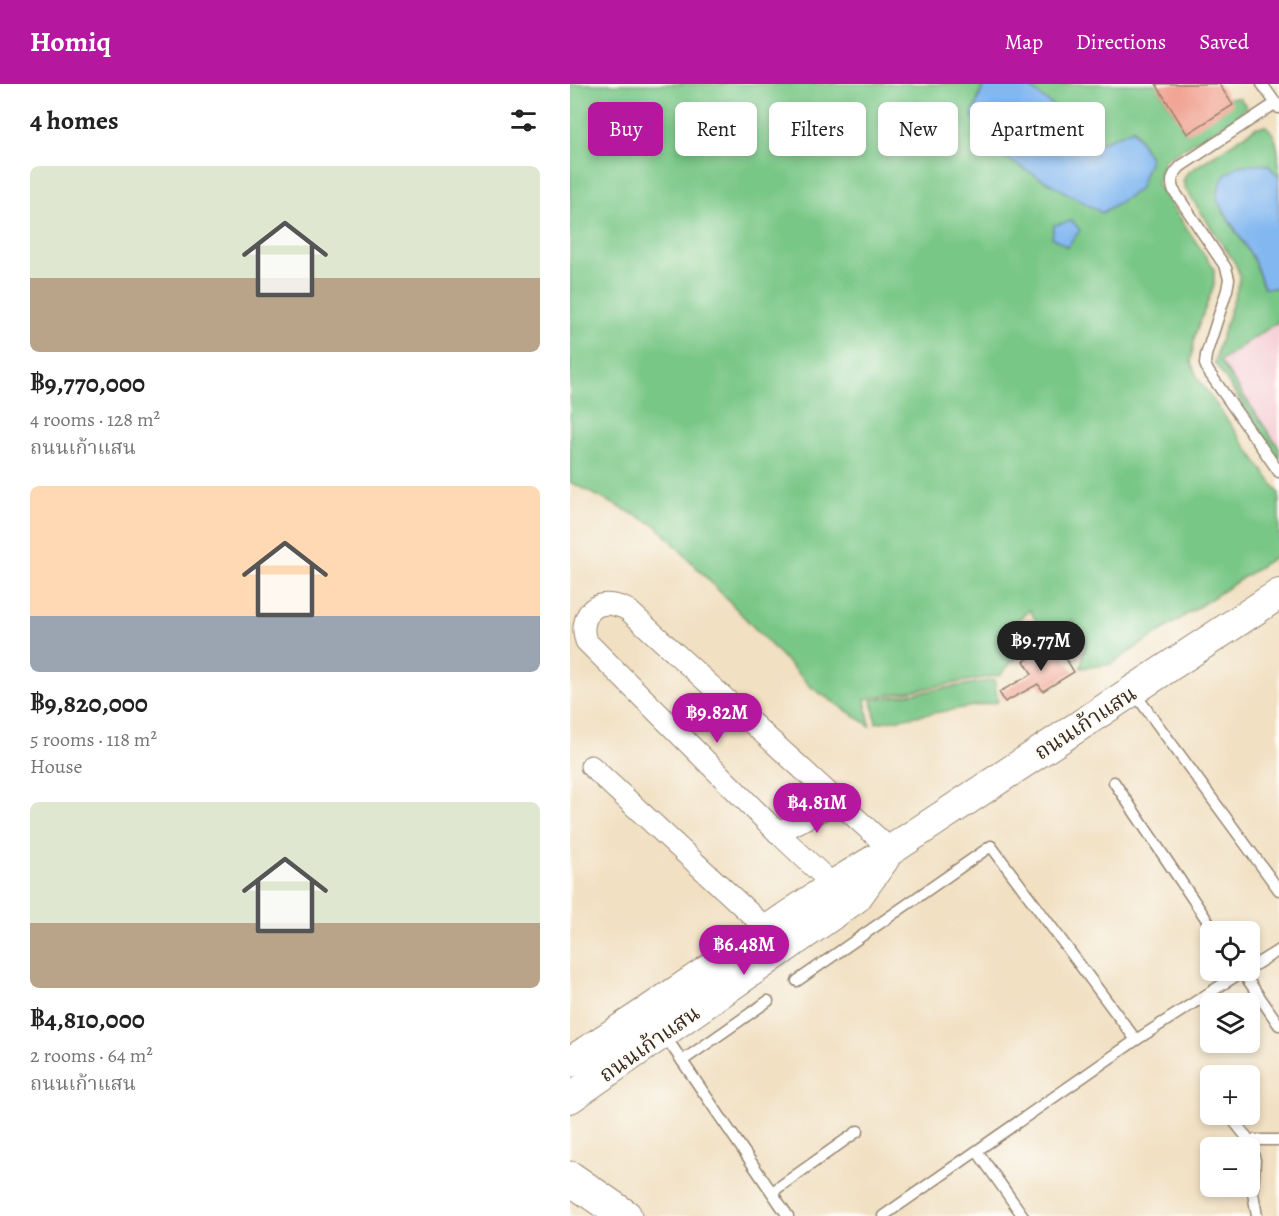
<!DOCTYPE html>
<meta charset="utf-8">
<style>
body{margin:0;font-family:Alegreya,"Noto Serif Thai",serif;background:#f2f2f2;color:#222;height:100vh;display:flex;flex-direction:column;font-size:22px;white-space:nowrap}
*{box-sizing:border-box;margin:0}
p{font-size:20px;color:#767676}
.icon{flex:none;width:33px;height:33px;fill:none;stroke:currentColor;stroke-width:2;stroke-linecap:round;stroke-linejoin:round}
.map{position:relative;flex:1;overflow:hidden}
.details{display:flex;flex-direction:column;background:#fff;width:570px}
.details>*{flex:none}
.banner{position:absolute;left:18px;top:18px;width:570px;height:54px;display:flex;gap:12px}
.tools{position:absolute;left:630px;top:837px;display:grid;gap:12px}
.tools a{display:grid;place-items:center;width:60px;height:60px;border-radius:9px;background:#fff;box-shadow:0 3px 9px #0003;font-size:30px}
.price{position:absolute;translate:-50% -51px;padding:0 14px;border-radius:21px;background:#b5179e;color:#fff;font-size:20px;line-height:39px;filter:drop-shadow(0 2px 3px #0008)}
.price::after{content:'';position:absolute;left:50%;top:36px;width:18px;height:14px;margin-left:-9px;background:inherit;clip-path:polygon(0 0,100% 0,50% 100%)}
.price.selected{background:#222;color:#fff}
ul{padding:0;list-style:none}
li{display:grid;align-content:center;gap:12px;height:318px;padding:0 30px}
li span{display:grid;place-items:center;height:186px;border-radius:9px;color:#555}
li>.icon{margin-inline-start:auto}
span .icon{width:108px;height:108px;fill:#fffc;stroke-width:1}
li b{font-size:26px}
h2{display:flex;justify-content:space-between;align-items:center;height:72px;padding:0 30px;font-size:26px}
.pill{padding:0 21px;border-radius:9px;background:#fff;box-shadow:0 3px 9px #0003;font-size:21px;line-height:54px}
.pill.selected{background:#b5179e;color:#fff}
header{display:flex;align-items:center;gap:36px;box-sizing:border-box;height:84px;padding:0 30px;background:#b5179e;color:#fff}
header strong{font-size:28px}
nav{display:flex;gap:33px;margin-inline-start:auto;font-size:21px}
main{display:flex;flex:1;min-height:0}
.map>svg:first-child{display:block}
</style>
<header>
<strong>Homiq</strong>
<nav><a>Map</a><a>Directions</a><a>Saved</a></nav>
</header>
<main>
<section class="details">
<h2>4 homes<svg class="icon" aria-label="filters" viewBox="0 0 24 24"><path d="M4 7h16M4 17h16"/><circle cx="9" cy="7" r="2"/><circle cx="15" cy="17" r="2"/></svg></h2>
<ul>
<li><span style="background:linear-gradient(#dfe7d0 60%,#b9a48a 0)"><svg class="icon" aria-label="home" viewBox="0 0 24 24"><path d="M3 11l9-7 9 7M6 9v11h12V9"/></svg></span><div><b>฿9,770,000</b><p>4 rooms · 128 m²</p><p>ถนนเก้าแสน</p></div></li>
<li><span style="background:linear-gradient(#ffd9b3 70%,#9aa5b1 0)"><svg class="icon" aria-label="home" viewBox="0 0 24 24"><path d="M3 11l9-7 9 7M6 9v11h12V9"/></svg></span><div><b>฿9,820,000</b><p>5 rooms · 118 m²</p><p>House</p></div></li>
<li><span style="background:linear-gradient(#dfe7d0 65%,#b9a48a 0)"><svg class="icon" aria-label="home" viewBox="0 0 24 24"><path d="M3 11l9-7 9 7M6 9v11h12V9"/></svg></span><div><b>฿4,810,000</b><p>2 rooms · 64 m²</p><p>ถนนเก้าแสน</p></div></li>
</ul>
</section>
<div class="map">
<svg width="709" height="1132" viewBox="0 0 709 1132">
<rect width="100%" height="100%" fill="#fdfcf7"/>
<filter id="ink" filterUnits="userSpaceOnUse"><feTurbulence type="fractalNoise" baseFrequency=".0167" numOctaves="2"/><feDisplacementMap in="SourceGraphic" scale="12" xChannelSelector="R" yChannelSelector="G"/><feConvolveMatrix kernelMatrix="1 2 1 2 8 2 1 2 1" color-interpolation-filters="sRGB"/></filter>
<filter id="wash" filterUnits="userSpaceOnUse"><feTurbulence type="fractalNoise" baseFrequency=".008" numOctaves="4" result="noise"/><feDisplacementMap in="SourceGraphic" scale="24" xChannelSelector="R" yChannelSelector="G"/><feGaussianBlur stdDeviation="1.35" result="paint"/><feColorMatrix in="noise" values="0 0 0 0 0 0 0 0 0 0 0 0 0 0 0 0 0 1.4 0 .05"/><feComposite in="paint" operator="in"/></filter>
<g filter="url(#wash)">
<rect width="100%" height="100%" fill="#f1e0c2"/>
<!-- built -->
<polygon fill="#f6cfd6" points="709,237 709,364 650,277"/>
<!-- green -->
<g fill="#79c786" stroke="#5a7852" stroke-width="1.5">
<polygon points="0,0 414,0 402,32 580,74 564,45 531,59 455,0 586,0 617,49 658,14 670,14 676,22 669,32 595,75 587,100 644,185 644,201 625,251 621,278 628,295 709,409 709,470 541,580 511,584 515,559 502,536 474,551 460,526 446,538 459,559 430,591 295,615 300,642 242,604 87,442 0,398"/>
<path d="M 696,42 C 709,51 709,75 709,93 L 698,81 L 654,129 L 683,174 L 693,203 L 709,204 L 709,237 L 650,277 L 709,364 L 709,375 L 645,279 L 648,264 L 669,199 L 669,189 L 665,179 L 616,106 L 613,97 L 617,89 L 687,43 Z"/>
<polygon points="424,596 428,618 306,639 302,616"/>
</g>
<!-- water -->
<g fill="#82b7f0" stroke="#5e7087" stroke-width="1.5">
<polygon points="414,0 455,0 531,59 563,45 580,74 569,106 532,129 428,70 402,32"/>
<polygon points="683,80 698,81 709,93 709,204 694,204 683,174 647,116 649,103 655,91 668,82"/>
<polygon points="502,137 510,146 497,163 482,153 484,141"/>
</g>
<g id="blocks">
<!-- building -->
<g fill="#f09e8c">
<polygon points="586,0 649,0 663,21 617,50"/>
<polygon points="486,558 504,588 473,607 468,600 435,618 429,608 462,590 454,577"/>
</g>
</g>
</g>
<g filter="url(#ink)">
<use href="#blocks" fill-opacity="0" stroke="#968570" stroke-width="1.5"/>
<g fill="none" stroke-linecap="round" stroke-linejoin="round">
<!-- lane casing -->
<g stroke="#968570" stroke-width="13">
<g id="lane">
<polyline points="692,0 709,24"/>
<path d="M 706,19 L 611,82 C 604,89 600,95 603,105 L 656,184 L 659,195 L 657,206 L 636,271 L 635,280 L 638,287 L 709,388"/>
<polyline points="563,607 709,806"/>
<polyline points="544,698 645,848"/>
<polyline points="680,884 709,866"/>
<polyline points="671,886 709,941"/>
<polyline points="227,897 421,762 566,956"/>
<polyline points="95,952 218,1132"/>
<polyline points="112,977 198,917"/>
<polyline points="658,1030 679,1056 685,1076 683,1109 687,1132"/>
<polyline points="679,1056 709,1056"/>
<polyline points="407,1067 453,1132"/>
<polyline points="202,1108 288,1047"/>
<polyline points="313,1132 566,956 675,886"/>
</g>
</g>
<!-- street casing -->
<g stroke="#968570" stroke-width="23">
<g id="street">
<polyline points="21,682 198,846"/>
<polyline points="208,749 268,717"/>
<path d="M 263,801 L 208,749 L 16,557 C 11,544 15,526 30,521 C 39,519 50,522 58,526 L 321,766"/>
</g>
</g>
<!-- secondary casing -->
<g stroke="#968570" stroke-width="32">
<g id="secondary">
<polyline points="0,978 78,927 268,798 321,766 709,510"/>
<polyline points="0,1014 286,814 314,775"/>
</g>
</g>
<!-- primary casing -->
<g stroke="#968570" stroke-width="35">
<polyline id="primary" points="0,1094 55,1132"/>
</g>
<!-- lane -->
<use href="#lane" stroke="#fff" stroke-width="10"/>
<!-- street -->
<use href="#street" stroke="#fff" stroke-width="21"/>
<!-- secondary -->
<use href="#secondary" stroke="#fff" stroke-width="30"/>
<!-- primary -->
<use href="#primary" stroke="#fff" stroke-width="33"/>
</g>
</g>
<g text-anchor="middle" stroke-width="4.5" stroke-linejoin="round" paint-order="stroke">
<!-- street labels -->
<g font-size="22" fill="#3b2a1e" stroke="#fdfcf7">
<text transform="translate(515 638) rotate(-33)" y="8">ถนนเก้าแสน</text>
<text transform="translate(79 959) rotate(-35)" y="8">ถนนเก้าแสน</text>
</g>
</g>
</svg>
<div class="tools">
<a><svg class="icon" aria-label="locate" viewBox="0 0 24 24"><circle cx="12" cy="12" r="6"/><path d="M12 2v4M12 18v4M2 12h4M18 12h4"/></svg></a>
<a><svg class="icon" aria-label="layers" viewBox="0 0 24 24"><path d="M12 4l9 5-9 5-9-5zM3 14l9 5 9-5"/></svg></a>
<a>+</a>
<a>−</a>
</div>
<b class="price selected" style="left:471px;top:588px">฿9.77M</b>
<b class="price" style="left:147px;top:660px">฿9.82M</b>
<b class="price" style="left:247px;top:750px">฿4.81M</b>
<b class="price" style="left:174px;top:892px">฿6.48M</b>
<div class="banner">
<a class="pill selected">Buy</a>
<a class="pill">Rent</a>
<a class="pill">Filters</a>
<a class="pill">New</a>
<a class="pill">Apartment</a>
</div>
</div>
</main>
